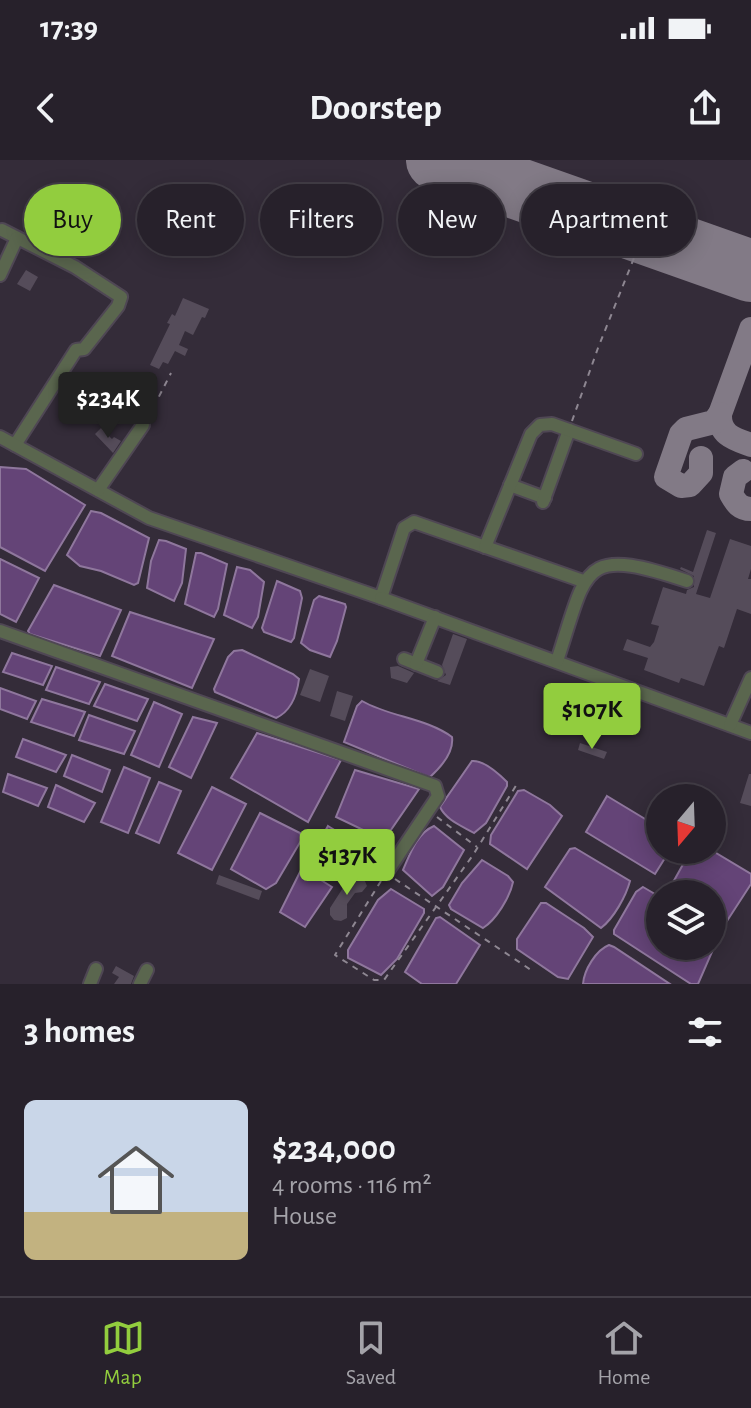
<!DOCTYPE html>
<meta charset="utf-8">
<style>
body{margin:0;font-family:"Alegreya Sans",sans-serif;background:#332e37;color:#f1f3f6;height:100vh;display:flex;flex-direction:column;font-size:30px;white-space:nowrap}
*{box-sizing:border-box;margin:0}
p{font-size:26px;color:#a4a3a9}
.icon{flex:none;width:44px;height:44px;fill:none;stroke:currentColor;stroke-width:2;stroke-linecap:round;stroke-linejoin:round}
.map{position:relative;height:824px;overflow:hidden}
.sheet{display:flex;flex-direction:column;background:#27212b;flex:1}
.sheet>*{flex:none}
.banner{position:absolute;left:24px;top:24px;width:704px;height:72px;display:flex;gap:16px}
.needle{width:52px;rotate:199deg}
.controls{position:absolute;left:646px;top:624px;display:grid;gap:16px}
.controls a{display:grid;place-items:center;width:80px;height:80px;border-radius:50%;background:#27212b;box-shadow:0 4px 20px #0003,0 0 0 2px #433e47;font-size:40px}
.price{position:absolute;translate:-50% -68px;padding:0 18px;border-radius:8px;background:#92cd3e;color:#111;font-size:26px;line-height:52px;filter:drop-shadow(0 2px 4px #0008)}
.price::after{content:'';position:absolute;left:50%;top:48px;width:24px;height:18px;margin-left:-12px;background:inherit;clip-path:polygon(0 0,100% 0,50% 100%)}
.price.on{background:#222;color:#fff}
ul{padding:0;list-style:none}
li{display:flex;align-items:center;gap:24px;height:200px;padding:0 24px}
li+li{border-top:2px solid #433e47}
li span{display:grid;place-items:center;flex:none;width:224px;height:160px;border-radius:12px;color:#555}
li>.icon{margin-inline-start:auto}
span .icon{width:96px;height:96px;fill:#fffc;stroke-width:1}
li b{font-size:34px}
h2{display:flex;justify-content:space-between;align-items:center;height:96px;padding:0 24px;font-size:34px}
.chip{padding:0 28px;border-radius:36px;background:#27212b;box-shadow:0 4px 20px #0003,0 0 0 2px #433e47;font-size:28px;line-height:72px}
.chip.on{background:#92cd3e;color:#111}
.status{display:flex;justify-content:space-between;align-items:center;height:56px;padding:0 40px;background:#27212b;direction:ltr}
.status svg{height:22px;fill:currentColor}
header{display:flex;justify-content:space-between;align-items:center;height:104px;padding:0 24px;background:#27212b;font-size:36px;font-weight:700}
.tabs{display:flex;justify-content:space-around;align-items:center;height:112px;border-top:2px solid #433e47;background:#27212b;font-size:22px;color:#a4a3a9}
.tabs a{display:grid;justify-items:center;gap:4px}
.tabs .on{color:#92cd3e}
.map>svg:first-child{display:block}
</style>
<div class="status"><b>17:39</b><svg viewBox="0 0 49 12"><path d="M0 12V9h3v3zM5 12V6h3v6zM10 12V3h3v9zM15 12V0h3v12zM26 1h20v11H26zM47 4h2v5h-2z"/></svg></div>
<header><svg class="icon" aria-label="back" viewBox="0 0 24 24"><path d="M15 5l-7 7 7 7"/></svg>Doorstep<svg class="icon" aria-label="share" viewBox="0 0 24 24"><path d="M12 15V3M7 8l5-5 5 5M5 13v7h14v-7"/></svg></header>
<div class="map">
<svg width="751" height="824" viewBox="0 0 751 824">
<rect width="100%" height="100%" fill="#342c39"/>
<!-- water -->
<g fill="#644477" stroke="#8f779d" stroke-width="2">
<polygon points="0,307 26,309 85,345 45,411 0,387"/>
<polygon points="91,351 101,353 149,378 138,423 134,425 101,411 80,406 67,395"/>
<polygon points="159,380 166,381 186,389 182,423 174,441 147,428 151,401"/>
<polygon points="196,393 201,393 227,404 218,449 214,457 185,444"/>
<polygon points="0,399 39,418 16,462 0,454"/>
<polygon points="237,407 250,410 264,422 258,457 252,468 224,455"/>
<polygon points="277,421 300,431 302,438 294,478 291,482 264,472 262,468"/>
<polygon points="54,425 121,450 100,496 30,474 28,471"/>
<polygon points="319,436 345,444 346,447 337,481 330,497 310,490 301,483 314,440"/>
<polygon points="130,452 214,479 192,528 112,496"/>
<path d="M 242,490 L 293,514 L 299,519 C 297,535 291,551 276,558 L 215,532 L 214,529 L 228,497 L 234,491 Z"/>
<polygon points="12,493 52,506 43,525 3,512"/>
<polygon points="56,507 100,522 89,544 46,530"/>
<polygon points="105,524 148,539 137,561 94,546"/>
<polygon points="0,528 36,541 27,559 0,549"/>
<polygon points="42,539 85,552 74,576 31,562"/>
<path d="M 362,541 C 390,557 426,558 452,577 C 454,592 441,607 430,617 L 426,616 L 344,582 L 357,546 Z"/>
<polygon points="154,542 182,554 159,607 131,595"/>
<polygon points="89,555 135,571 124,594 79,580"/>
<polygon points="193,557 217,563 191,618 169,607"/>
<polygon points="257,573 341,600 308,662 231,618"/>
<polygon points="23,579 66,595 56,612 16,597"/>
<polygon points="72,595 110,610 102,632 64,616"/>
<path d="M 472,601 C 484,600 498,613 507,622 L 507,626 L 486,663 L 474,673 C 462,666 446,660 440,647 Z"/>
<polygon points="124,607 150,618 128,673 101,662"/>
<polygon points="355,610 419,629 384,680 336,657"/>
<polygon points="8,614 47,628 38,646 3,632"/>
<polygon points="159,622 181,631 159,683 136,673"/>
<polygon points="56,625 95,643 84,662 48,647"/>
<polygon points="212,627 246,644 212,710 178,693"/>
<polygon points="524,630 550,645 562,656 527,709 490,684 491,675 518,631"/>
<polygon points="607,636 660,668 660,690 670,690 655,714 586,672"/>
<polygon points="260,653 300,673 302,679 276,723 266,729 231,709"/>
<polygon points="328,666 362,687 337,715 309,700"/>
<path d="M 434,666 L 464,690 L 443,727 L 432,736 L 403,710 C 410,694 417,673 434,666 Z"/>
<path d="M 575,688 L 630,721 C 626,736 614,758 601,768 L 545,727 L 570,689 Z"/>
<polygon points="691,690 711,690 751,714 751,724 727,761 712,752 712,734 684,734 671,726"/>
<path d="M 482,700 L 508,716 L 513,722 C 510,737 496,760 483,768 L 451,749 L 449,745 L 462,723 Z"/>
<polygon points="302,708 332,727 305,767 280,752"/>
<polygon points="643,727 660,737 660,786 712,786 712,772 716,775 715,785 698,824 691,824 614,774 614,770 636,732"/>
<polygon points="391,729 424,749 424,753 397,799 381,815 348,798 348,790 378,740"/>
<polygon points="541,743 546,743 584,768 593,777 568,819 558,817 517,789 517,779"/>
<polygon points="440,757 480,785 456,824 422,824 405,812 436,758"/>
<path d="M 609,785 L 614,787 L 670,824 L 583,824 C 584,810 596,790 609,785 Z"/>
</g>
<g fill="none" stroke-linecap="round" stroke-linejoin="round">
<!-- taxiway -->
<g stroke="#827a86" stroke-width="24">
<polyline points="740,108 751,118"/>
<path d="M 751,169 L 720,254 C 719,275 734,279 751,285"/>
<polyline points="701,298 701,313 690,325 681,326 666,317 681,274 686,269 714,262 720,254"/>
<path d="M 743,311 L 735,317 L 731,334 C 736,343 740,349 751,349"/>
</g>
<!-- runway -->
<polyline stroke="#827a86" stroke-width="62" points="437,0 751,111"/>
</g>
<!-- building -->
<g fill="#554c5a">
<polygon points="26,110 38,117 30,131 17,124"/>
<polygon points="183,138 209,149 205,158 202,157 193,175 185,171 179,185 188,189 185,196 175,191 168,204 163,202 159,209 150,205 170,164 167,163 172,154 175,156"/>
<polygon points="101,268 112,279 114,277 121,281 113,293 95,274"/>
<polygon points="707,370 716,373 696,434 710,438 730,379 751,386 751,409 748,419 751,419 751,454 737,449 724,488 719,486 704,526 681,518 679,523 644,510 648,498 623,490 627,479 650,487 654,482 659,466 651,464 663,427 686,434 687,430 694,427 694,416 680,409 681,407 693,412"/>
<polygon points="453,474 467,479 450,525 437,521 446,515 442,505"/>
<polygon points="398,506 414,513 407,523 391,518 390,507"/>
<polygon points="310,509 329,516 320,542 300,535"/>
<polygon points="337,531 353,536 345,561 330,556"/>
<polygon points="580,583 607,592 604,599 578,590"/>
<polygon points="749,614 751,614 751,646 740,643"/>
<polygon points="374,684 383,688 375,708 366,704"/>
<polygon points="356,714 362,714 367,726 362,732 355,733 347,744 347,758 341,761 334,760 330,755 330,748 350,717"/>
<polygon points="219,715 262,731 259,740 216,724"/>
<polygon points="116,806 134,816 131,824 114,824 119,817 112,813"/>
</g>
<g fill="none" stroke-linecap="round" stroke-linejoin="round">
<!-- minor casing -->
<g stroke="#4f4754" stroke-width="16">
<g id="minor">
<polyline points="2,70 75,107 121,137 118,146 84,189 76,190 15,285"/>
<polyline points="0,115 17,78"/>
<polyline points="0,277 149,358 381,438 404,368 414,362 583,421"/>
<polyline points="510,325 545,338"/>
<polyline points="98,330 143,265"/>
<polyline points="543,342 569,270"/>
<polyline points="485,387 531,274 540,265 552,264 636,294"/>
<polyline points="381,438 751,573"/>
<polyline points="0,471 435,626 438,636 387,712"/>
<polyline points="404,499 437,512"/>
<path d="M 557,501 C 588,407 580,385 687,421"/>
<polyline points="416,504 435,457"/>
<polyline points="730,565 751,518"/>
<polyline points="90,824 96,809"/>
<polyline points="140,824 147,810"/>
</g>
</g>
<!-- path -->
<g stroke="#8e8792" stroke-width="2" stroke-dasharray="6 6" stroke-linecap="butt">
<polyline points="148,258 171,213"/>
<polyline points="572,261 598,188 644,73"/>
<polyline points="437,657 477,687"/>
<polyline points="395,719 534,812"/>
<polyline points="381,721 335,795 374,820 384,820 473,695 517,624"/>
</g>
<!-- minor -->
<use href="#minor" stroke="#5a664e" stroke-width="12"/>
</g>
</svg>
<div class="controls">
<a><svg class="needle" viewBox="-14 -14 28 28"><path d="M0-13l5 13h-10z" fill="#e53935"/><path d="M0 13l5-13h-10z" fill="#a4a3a9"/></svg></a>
<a><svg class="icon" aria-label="layers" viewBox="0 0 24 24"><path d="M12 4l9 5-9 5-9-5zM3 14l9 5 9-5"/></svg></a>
</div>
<b class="price on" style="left:108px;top:280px">$234K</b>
<b class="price" style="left:592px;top:591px">$107K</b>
<b class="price" style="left:347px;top:737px">$137K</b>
<div class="banner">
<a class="chip on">Buy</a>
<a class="chip">Rent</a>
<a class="chip">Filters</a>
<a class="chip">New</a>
<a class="chip">Apartment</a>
</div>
</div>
<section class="sheet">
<h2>3 homes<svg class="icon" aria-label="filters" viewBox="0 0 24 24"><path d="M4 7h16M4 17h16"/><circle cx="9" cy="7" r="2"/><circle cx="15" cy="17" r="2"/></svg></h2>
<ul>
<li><span style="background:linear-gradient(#c9d6e8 70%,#c2b280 0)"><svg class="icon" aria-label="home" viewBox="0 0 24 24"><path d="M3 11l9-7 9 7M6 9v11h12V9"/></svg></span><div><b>$234,000</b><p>4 rooms · 116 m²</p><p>House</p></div></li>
</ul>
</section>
<nav class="tabs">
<a class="on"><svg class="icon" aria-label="map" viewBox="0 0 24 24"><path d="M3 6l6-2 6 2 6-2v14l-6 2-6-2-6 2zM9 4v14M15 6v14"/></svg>Map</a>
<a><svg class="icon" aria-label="saved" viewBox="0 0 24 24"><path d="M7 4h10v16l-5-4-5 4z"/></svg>Saved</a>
<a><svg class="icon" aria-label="home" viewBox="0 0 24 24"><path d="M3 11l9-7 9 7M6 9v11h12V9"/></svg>Home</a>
</nav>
